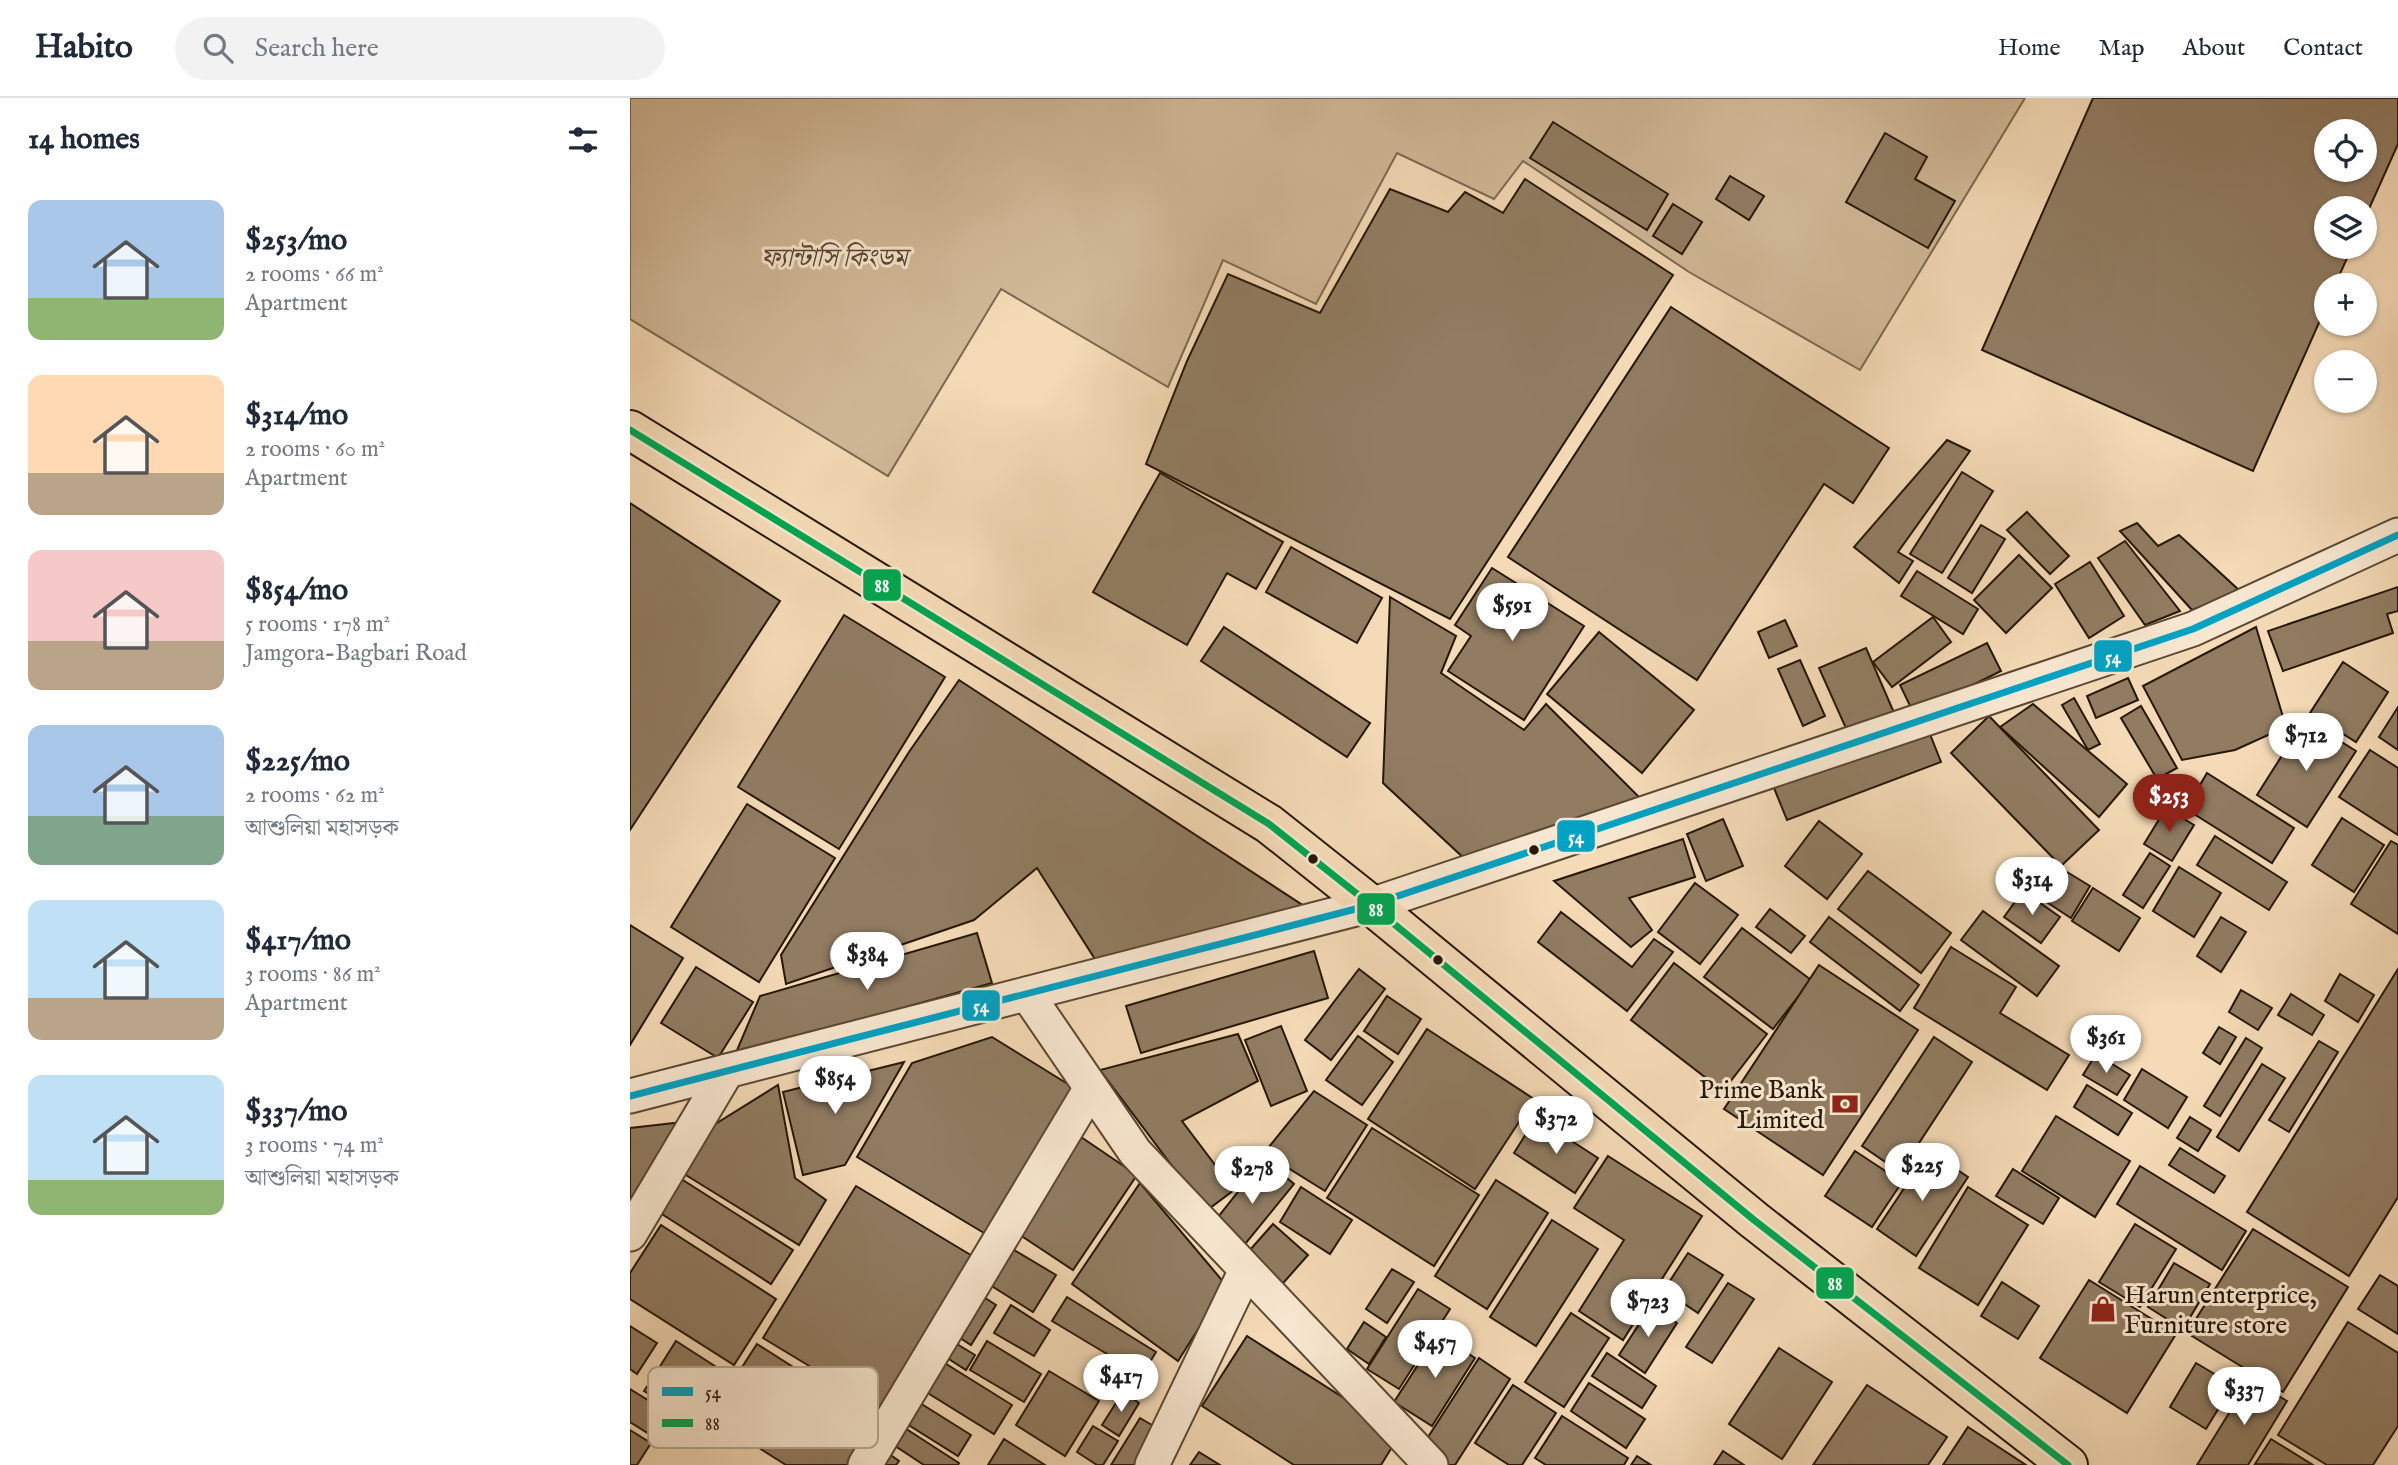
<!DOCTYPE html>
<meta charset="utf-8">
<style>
body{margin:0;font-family:"IM FELL English","Noto Serif Bengali",serif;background:#f2f2f3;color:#1f2937;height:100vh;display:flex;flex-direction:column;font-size:26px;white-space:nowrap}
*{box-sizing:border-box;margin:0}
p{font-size:23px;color:#747a83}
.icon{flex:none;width:38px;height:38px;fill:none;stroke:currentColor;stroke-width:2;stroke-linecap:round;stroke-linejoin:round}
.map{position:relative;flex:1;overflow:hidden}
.side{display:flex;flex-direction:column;background:#fff;width:630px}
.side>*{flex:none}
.buttons{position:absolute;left:1684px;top:21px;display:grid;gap:14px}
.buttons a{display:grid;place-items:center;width:63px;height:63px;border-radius:50%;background:#fff;box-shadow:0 2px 5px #0004;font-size:35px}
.price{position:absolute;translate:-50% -60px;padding:0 16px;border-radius:24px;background:#fff;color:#222;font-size:23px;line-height:46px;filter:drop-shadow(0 2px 4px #0008)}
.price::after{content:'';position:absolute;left:50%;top:42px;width:21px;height:16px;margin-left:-10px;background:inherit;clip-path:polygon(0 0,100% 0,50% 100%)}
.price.selected{background:#8f2418;color:#fff}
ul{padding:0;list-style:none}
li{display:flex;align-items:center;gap:21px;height:175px;padding:0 28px}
li span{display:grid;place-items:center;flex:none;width:196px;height:140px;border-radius:14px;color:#555}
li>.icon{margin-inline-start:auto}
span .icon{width:84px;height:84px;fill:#fffc;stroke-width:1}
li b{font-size:30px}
h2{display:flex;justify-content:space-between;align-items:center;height:84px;padding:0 28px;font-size:30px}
header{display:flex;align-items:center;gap:42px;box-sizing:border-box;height:98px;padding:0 35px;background:#fff;border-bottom:2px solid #e0e1e3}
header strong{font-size:33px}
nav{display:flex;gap:38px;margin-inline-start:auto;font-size:24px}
.search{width:490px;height:63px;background:#f2f2f3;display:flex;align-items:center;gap:18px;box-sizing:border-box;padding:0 24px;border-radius:38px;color:#747a83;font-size:26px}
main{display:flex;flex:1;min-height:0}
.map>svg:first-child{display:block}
</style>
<header>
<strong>Habito</strong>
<div class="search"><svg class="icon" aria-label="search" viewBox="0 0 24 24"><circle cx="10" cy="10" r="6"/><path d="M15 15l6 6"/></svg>Search here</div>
<nav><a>Home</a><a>Map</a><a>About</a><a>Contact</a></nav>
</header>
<main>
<section class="side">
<h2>14 homes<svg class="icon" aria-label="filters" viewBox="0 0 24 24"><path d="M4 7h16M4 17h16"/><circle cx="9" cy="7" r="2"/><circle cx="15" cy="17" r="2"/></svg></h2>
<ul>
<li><span style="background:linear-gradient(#a9c7e8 70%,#8fb573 0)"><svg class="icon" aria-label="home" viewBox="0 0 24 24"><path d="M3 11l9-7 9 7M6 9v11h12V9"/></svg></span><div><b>$253/mo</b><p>2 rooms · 66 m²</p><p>Apartment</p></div></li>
<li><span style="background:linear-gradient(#ffd9b3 70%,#b9a48a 0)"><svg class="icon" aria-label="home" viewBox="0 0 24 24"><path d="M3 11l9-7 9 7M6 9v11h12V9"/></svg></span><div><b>$314/mo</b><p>2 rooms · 60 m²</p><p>Apartment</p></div></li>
<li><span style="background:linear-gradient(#f6c9c9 65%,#b9a48a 0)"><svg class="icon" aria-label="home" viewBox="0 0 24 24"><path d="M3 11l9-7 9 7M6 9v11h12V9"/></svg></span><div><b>$854/mo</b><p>5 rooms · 178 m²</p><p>Jamgora-Bagbari Road</p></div></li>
<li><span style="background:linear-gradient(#a9c7e8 65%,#7fa58c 0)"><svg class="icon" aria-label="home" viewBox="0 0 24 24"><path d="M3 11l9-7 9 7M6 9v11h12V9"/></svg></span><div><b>$225/mo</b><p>2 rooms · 62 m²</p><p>আশুলিয়া মহাসড়ক</p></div></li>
<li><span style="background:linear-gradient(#bfe0f5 70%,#b9a48a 0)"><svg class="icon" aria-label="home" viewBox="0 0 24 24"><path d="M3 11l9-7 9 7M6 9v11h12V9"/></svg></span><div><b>$417/mo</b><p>3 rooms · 86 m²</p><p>Apartment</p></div></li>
<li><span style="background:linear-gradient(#bfe0f5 75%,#8fb573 0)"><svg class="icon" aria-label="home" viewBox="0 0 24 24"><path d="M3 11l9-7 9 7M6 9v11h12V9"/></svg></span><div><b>$337/mo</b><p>3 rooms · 74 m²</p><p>আশুলিয়া মহাসড়ক</p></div></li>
</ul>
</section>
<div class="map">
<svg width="1768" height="1367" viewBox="0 0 1768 1367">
<rect width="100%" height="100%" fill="#f4dab6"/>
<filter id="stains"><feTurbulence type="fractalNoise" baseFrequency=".00286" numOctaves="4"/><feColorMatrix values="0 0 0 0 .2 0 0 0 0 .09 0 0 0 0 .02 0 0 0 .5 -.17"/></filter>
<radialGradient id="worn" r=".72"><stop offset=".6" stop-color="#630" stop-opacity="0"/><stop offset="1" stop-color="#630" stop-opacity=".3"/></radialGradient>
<!-- green -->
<polygon fill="#d1b998" stroke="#7c6850" stroke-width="2" points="0,0 1395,0 1230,272 1059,174 893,63 864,101 767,55 686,206 593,162 538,289 371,191 258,378 0,221"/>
<!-- building -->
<g fill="#917c62" stroke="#261707" stroke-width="2" fill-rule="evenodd">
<path d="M 1463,0 L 1768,0 L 1768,46 L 1734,122 L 1734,110 L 1696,110 L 1696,149 L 1722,149 L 1705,187 L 1696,187 L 1696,209 L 1623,373 L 1352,252 ZM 1696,33 L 1734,33 L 1734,72 L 1696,72 Z"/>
<polygon points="923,24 1038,96 1017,132 900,60"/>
<polygon points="1255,35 1297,59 1285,81 1325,103 1298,150 1216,104"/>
<polygon points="1100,78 1134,98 1119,122 1086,101"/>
<polygon points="895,81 1043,177 820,521 516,366 557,263 598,176 690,215 760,91 818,114 835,94 873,115"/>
<polygon points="1043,106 1072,124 1052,156 1023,138"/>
<polygon points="1041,209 1259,350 1223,405 1194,386 1067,582 878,459"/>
<polygon points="1317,342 1340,353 1268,454 1283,463 1269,485 1224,449"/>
<polygon points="1332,374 1363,393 1312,475 1280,456"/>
<polygon points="530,375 653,444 626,491 597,475 557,547 463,494"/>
<polygon points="0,405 150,503 0,732"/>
<polygon points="1397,414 1439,458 1420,476 1377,432"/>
<polygon points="1507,425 1528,448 1549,437 1611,494 1562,512 1490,433"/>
<polygon points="1351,427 1375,441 1342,495 1318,480"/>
<polygon points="1495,443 1550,513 1515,527 1468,460"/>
<polygon points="661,449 752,500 727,545 636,494"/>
<polygon points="1389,457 1422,490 1376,535 1344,502"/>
<polygon points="1460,464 1494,518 1459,540 1425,486"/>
<polygon points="862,470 954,528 894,622 818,573 841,538 825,527"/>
<polygon points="1287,473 1348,511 1333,536 1271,498"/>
<polygon points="1768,489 1768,513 1757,516 1763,535 1653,573 1638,533"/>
<polygon points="760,499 826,538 811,575 894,632 916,606 1010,700 837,763 753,685"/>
<polygon points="214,517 315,579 209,751 108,689"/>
<polygon points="1303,519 1321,544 1262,589 1243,564"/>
<polygon points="1155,522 1167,548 1139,560 1128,534"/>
<polygon points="594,529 740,625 717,659 571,563"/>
<polygon points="1626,529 1656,629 1605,652 1552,662 1513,588"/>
<polygon points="969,534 1064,612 1012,675 917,596"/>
<polygon points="1357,545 1371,573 1284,616 1270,587"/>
<polygon points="1236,550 1265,617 1219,637 1189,570"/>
<polygon points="1170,562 1195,618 1173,628 1148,571"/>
<polygon points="1713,564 1758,594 1726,644 1680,615"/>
<polygon points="1498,580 1508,602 1466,620 1457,598"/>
<polygon points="329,582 677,810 470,869 407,770 344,822 156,886 151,857 279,654"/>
<polygon points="1444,600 1470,646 1458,652 1432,607"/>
<polygon points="1403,606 1497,686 1469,719 1370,629"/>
<polygon points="1511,608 1547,670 1527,681 1491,620"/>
<polygon points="1768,609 1768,652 1749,639"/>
<polygon points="1359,618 1469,732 1431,768 1321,655"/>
<polygon points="1675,621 1726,653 1677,729 1627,697"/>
<polygon points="1296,626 1311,664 1157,722 1142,685"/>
<polygon points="1740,652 1768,670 1768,737 1709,699"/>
<polygon points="1577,675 1664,730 1642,765 1556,711"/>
<polygon points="117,706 205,760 129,884 41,829"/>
<polygon points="1536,710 1564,727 1542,763 1514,746"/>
<polygon points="1712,720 1754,747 1724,794 1682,767"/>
<polygon points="1093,721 1113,768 1076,783 1057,736"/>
<polygon points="1189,723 1232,756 1197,801 1155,768"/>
<polygon points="1585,738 1657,784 1639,812 1567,767"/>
<polygon points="1053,741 1065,779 999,800 1022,832 1001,849 924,783"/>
<polygon points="1761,743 1768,747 1768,836 1721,806"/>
<polygon points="1520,755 1540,768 1513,810 1493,797"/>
<polygon points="1549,769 1591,795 1564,839 1523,813"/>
<polygon points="1238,773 1321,835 1291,875 1208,811"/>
<polygon points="1437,774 1460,788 1441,820 1418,805"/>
<polygon points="1065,785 1108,817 1070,866 1028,834"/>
<polygon points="1463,790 1510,820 1489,853 1442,823"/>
<polygon points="1393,793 1430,819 1411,845 1374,819"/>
<polygon points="1140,811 1175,838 1161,855 1126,829"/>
<polygon points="1353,813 1429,868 1407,898 1331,842"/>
<polygon points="931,814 1002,869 1024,841 1043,854 997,913 908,844"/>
<polygon points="1199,819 1289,887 1270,913 1180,844"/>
<polygon points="1591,819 1616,834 1591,874 1567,858"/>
<polygon points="0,827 53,860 0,947"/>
<polygon points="1112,830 1181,882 1143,931 1074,879"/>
<polygon points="347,835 362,885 105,957 130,898"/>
<polygon points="1321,849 1386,889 1370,915 1439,957 1417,992 1284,910"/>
<polygon points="684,853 698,900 511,955 496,908"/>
<polygon points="1044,865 1137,936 1093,993 1001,922"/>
<polygon points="1189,867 1288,932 1193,1077 1094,1011"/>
<polygon points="66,869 123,904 88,960 31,925"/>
<polygon points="729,871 755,891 701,962 675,942"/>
<polygon points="1768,871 1768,1099 1719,1178 1617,1114"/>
<polygon points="1710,876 1744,897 1728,924 1695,903"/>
<polygon points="1611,892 1642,910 1628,932 1599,914"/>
<polygon points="1661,896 1694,917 1682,937 1648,917"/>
<polygon points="757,898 791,921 768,956 734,933"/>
<polygon points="651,928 677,993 641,1008 615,942"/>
<polygon points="1589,929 1606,939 1590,966 1573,955"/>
<polygon points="797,931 904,1001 845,1091 738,1021"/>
<polygon points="608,936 628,983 552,1023 604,1092 576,1113 470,972"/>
<polygon points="728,938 763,964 732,1007 696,982"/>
<polygon points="362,939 449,993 359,1138 227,1059 282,965"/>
<polygon points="1304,939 1342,964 1270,1074 1232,1048"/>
<polygon points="1616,940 1632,950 1590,1018 1574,1008"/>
<polygon points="1689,943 1708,954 1659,1034 1639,1022"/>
<polygon points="1466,956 1500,977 1487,997 1453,977"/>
<polygon points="274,964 215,1067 173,1077 153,994"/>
<polygon points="1632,966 1655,980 1609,1053 1587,1039"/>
<polygon points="1512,971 1557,999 1538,1030 1494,1002"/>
<polygon points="148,987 165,1080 196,1102 169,1147 51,1074 79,1030"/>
<polygon points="1457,987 1502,1015 1488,1037 1444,1009"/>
<polygon points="684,993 737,1027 695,1093 634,1055"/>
<polygon points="1426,1018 1500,1063 1465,1119 1392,1073"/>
<polygon points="1560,1019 1581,1032 1568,1053 1547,1040"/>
<polygon points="906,1020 968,1060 945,1095 884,1055"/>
<polygon points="53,1024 0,1115 0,1030"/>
<polygon points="742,1030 849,1097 804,1168 697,1100"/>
<polygon points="451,1039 507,1077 443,1172 387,1135"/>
<polygon points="1550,1050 1595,1078 1584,1095 1539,1067"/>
<polygon points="1225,1053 1272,1084 1242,1129 1195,1098"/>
<polygon points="1299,1053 1338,1079 1286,1158 1247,1131"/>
<polygon points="978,1058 1072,1118 993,1242 949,1213 994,1142 944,1110"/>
<polygon points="634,1061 664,1086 607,1156 581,1128"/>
<polygon points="1510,1068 1616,1133 1592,1172 1487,1106"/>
<polygon points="1383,1071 1429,1100 1413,1126 1366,1098"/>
<polygon points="45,1077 163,1152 141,1186 24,1111"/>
<polygon points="866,1082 918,1115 857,1211 805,1178"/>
<polygon points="510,1085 596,1187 548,1263 442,1186"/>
<polygon points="226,1088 344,1159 252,1312 133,1240"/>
<polygon points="671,1089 722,1122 700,1156 650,1124"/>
<polygon points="1338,1089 1398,1127 1348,1207 1289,1170"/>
<polygon points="922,1122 968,1151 906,1248 860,1219"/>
<polygon points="643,1126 678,1157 647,1192 612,1161"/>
<polygon points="1505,1126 1546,1151 1510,1209 1469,1184"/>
<polygon points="31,1127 146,1201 104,1267 0,1201 0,1175"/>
<polygon points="1623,1131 1718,1189 1653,1294 1557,1235"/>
<polygon points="374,1146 426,1177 403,1214 352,1182"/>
<polygon points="1058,1155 1093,1177 1068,1215 1034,1192"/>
<polygon points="1544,1165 1580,1186 1553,1231 1518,1209"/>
<polygon points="762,1171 784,1184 757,1225 736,1211"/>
<polygon points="1750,1177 1768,1188 1768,1236 1728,1211"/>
<polygon points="1459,1182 1546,1236 1497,1315 1410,1260"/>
<polygon points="1372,1184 1409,1208 1388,1241 1351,1218"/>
<polygon points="1098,1185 1124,1201 1082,1265 1056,1249"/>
<polygon points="788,1191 820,1211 769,1291 737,1271"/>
<polygon points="346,1194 366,1207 341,1247 321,1234"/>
<polygon points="437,1199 526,1254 512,1277 422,1223"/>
<polygon points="381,1207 420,1232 404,1258 364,1235"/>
<polygon points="1021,1208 1047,1225 1015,1275 989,1257"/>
<polygon points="941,1215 979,1240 934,1309 895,1284"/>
<polygon points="734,1224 756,1239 739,1266 717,1251"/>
<polygon points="1718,1224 1768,1255 1768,1328 1743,1367 1697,1367 1648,1337"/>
<polygon points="0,1228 27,1245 7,1276 0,1271"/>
<polygon points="808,1236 845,1260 802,1328 764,1304"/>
<polygon points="617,1238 770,1336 751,1367 664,1367 572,1308"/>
<polygon points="317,1240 345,1257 336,1272 308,1254"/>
<polygon points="46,1243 91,1272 74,1298 29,1270"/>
<polygon points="357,1243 411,1276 394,1304 340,1272"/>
<polygon points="127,1246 248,1323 234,1345 136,1283 131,1290 229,1352 220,1367 156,1367 80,1319"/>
<polygon points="1149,1250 1202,1284 1152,1361 1099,1326"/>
<polygon points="977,1255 1026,1288 1012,1310 962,1278"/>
<polygon points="849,1260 880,1281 825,1367 817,1367 791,1350"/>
<polygon points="313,1264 382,1307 364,1336 296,1294"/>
<polygon points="1566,1265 1603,1287 1576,1331 1540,1309"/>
<polygon points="419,1273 469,1303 435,1358 386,1327"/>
<polygon points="27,1274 68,1299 55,1319 14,1293"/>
<polygon points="1620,1281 1657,1303 1618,1367 1567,1367"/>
<polygon points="959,1285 1015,1321 996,1350 941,1313"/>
<polygon points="883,1287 926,1315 892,1367 879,1367 845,1345"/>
<polygon points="1237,1287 1317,1339 1298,1367 1183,1367"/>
<polygon points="0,1291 39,1315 24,1339 0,1324"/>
<polygon points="493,1294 509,1305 489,1338 472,1327"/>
<polygon points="282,1300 341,1337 328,1358 269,1321"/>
<polygon points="932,1318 998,1360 994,1367 916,1367 905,1360"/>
<polygon points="510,1320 527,1330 504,1367 481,1367"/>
<polygon points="267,1325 329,1365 328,1367 294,1367 256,1342"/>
<polygon points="463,1328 488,1343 473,1367 467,1367 447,1354"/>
<polygon points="1338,1329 1396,1367 1313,1367"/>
<polygon points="0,1332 21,1345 7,1367 0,1367"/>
<polygon points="374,1341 415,1367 358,1367"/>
<polygon points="1641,1341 1683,1367 1625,1366"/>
<polygon points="252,1351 269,1363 266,1367 241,1367"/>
<polygon points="1093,1353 1114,1367 1084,1367"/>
<polygon points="569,1354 590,1367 560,1367"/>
<polygon points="1007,1358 1021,1367 1001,1367"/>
</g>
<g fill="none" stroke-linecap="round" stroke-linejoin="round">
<!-- minor casing -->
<g stroke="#5a4833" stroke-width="37">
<g id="minor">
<polyline points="397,896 505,1054 801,1367"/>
<polyline points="0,998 741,807 1563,531 1768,437"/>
<polyline points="0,1136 97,973"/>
<polyline points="235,1367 461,990"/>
<polyline points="522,1367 616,1172"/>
</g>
</g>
<!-- trunk casing -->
<g stroke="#261707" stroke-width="42">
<polyline id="trunk" points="0,332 639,726 741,807 1124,1122 1438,1367"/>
</g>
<!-- minor -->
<use href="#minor" stroke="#f8e7d0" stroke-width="33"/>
<!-- trunk -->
<use href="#trunk" stroke="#f4dab6" stroke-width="38"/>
<!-- bus-1 casing -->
<g stroke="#f8e7d0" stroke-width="12">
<polyline id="bus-1" points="0,998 741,807 1563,531 1768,437"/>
</g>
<!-- bus-2 casing -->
<g stroke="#f8e7d0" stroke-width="12">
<polyline id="bus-2" points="0,332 639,726 741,807 1124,1122 1438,1367"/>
</g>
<!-- bus-1 -->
<use href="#bus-1" stroke="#02a2c4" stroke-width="7"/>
<!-- bus-2 -->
<use href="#bus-2" stroke="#00a651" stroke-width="7"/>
</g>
<!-- icons -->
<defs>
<g id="bank-bare" transform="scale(2.1)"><path d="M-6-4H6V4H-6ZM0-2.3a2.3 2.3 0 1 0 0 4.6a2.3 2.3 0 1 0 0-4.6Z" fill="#8f2418" stroke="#f8e7d0" stroke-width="2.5" paint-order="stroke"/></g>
<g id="shop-bare" transform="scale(2.1)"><path d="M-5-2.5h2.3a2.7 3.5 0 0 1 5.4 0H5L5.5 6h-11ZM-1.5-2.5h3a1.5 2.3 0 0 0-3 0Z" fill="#8f2418" stroke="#f8e7d0" stroke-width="2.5" paint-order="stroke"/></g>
</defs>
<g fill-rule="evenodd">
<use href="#bank-bare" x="1215" y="1006"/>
<use href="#shop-bare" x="1473" y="1211"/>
</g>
<!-- markers -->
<g fill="#261707" stroke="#f8e7d0" stroke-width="2.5">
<circle cx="904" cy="752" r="6"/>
<circle cx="683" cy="761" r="6"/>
<circle cx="808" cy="862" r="6"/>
</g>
<g text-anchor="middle" stroke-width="6" stroke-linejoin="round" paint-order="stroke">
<!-- park labels -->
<g font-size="26" font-style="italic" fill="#594832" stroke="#f8e7d0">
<text x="204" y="168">ফ্যান্টাসি কিংডম</text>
</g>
<!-- poi labels -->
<g font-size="26" fill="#261707" stroke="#f8e7d0" text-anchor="end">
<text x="1194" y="1000">Prime Bank<tspan x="1194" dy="30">Limited</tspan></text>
<text x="1494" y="1205" text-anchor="start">Harun enterprice,<tspan x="1494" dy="30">Furniture store</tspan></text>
</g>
</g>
<!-- legend -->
<rect x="18" y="1269" width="230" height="81" rx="10" fill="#f8e7d0" stroke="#b9a994" stroke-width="2"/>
<rect x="32" y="1289" width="31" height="9" fill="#02a2c4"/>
<rect x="32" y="1321" width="31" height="8" fill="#00a651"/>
<g font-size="19" fill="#261707">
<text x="75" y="1300">54</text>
<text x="75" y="1332">88</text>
</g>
<g stroke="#f8e7d0" stroke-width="2.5">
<rect x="232" y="470" width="40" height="34" rx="7" fill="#00a651"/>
<rect x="1463" y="541" width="40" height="34" rx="7" fill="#02a2c4"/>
<rect x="926" y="721" width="40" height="34" rx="7" fill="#02a2c4"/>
<rect x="726" y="794" width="40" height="34" rx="7" fill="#00a651"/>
<rect x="331" y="891" width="40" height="33" rx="7" fill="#02a2c4"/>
<rect x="1185" y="1168" width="40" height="34" rx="7" fill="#00a651"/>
</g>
<g font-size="19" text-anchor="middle" font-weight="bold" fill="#fff">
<text x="252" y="494">88</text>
<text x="1483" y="565">54</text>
<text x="946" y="745">54</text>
<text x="746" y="818">88</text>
<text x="351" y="914">54</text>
<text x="1205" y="1192">88</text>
</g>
<rect width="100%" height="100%" filter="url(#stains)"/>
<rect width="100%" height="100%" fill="url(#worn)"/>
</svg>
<div class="buttons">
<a><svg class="icon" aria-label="locate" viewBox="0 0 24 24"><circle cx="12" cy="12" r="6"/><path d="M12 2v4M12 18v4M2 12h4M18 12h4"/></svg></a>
<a><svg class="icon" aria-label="layers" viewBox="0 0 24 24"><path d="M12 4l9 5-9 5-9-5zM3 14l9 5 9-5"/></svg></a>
<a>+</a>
<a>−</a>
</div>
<b class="price" style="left:882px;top:545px">$591</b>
<b class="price" style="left:1676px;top:675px">$712</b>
<b class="price selected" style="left:1539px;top:736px">$253</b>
<b class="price" style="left:1402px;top:819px">$314</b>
<b class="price" style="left:237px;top:894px">$384</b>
<b class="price" style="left:1476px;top:977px">$361</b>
<b class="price" style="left:205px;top:1018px">$854</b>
<b class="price" style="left:926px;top:1058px">$372</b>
<b class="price" style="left:1292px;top:1105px">$225</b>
<b class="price" style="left:622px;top:1108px">$278</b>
<b class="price" style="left:1018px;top:1241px">$723</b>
<b class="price" style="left:805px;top:1282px">$457</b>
<b class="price" style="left:491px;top:1316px">$417</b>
<b class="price" style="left:1614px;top:1329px">$337</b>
</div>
</main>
